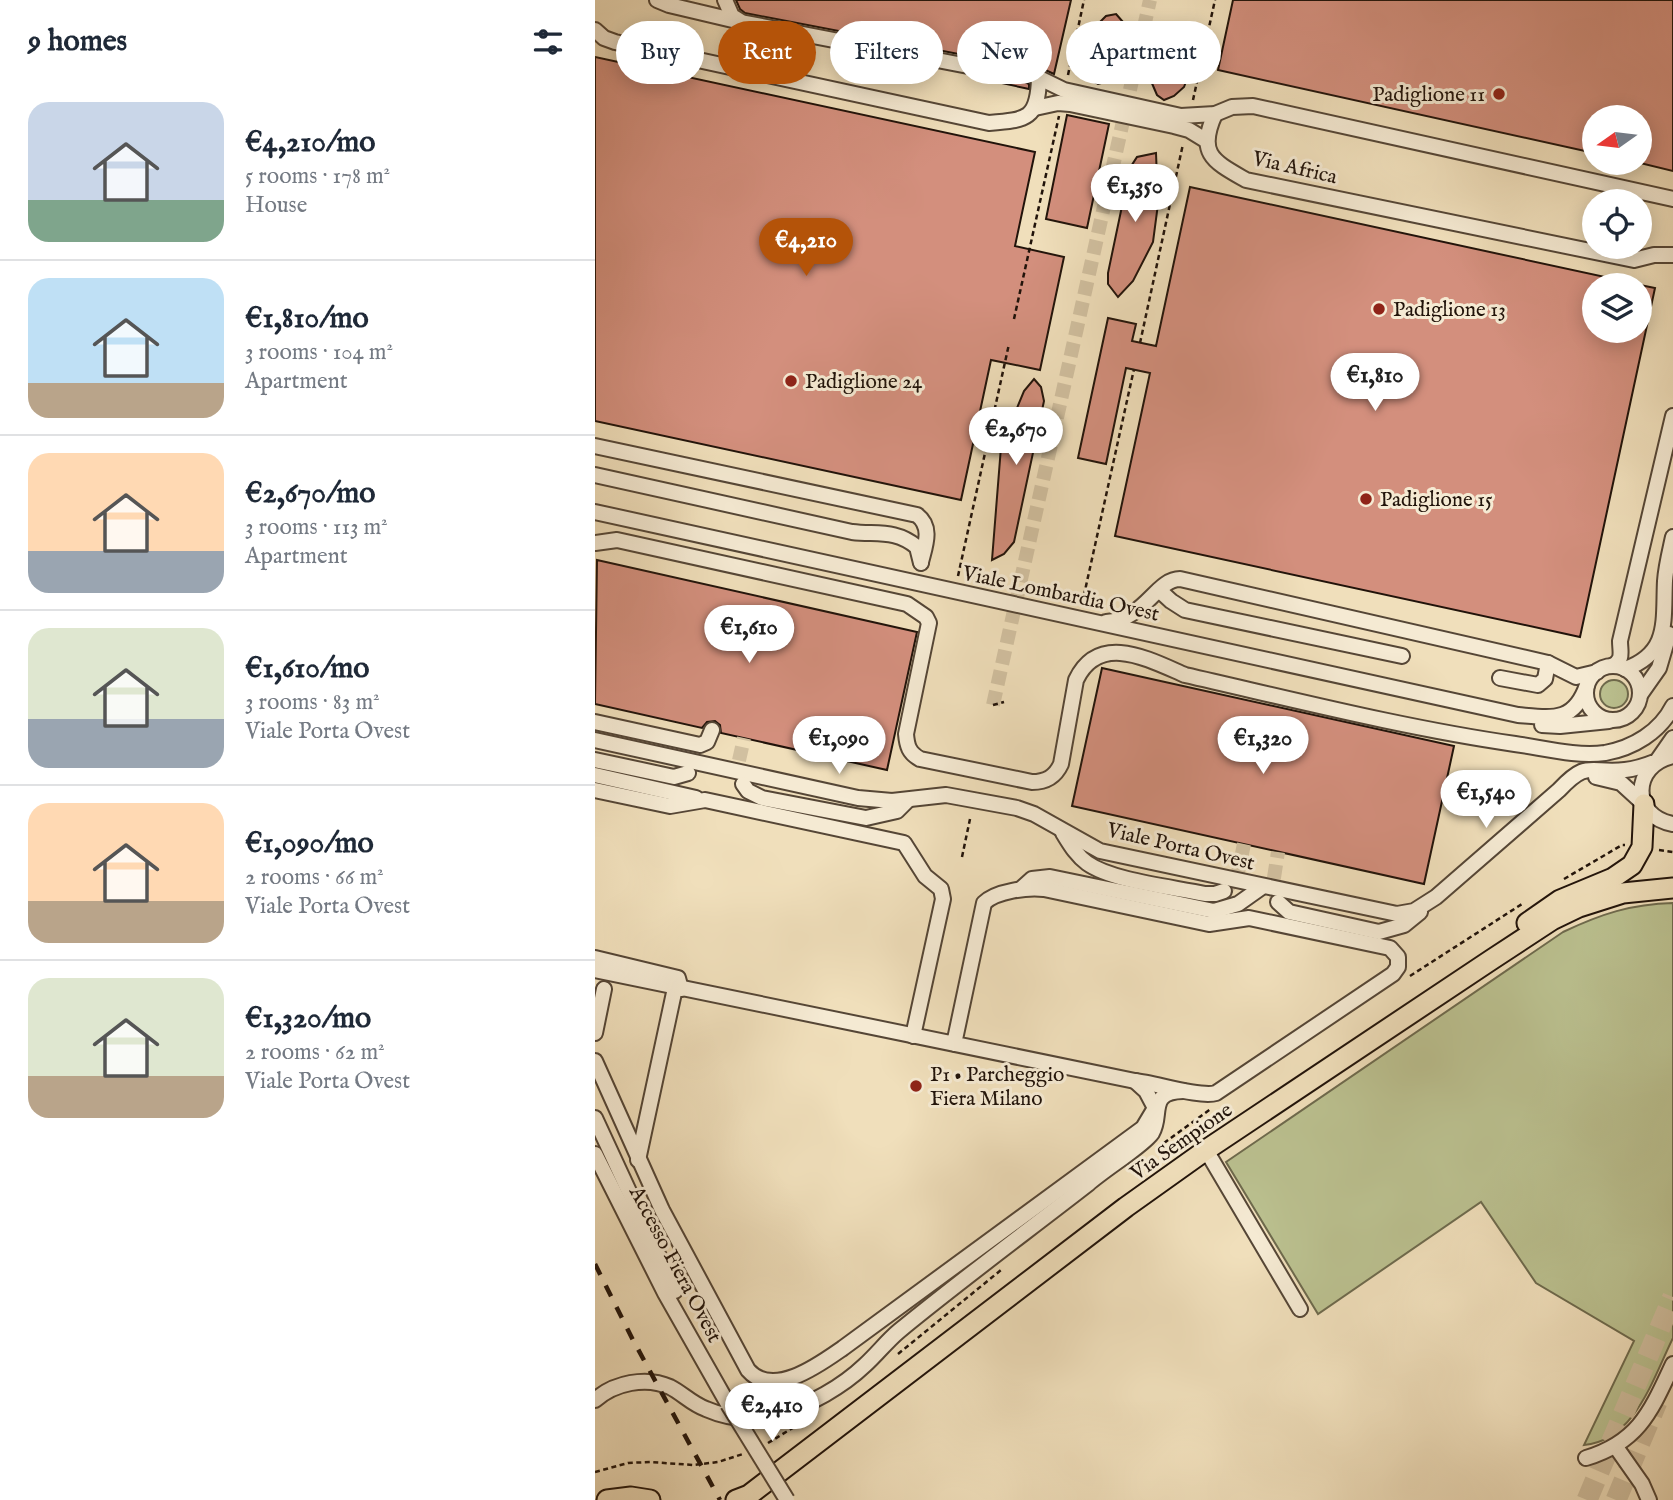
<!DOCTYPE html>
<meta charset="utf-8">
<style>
body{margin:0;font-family:"IM FELL English",serif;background:#f6f6f7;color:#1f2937;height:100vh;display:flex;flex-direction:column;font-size:26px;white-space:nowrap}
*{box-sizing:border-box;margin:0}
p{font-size:23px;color:#747a83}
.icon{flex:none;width:38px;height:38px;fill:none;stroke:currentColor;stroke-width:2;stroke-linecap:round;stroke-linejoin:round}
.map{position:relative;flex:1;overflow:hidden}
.side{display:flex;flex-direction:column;background:#fff;width:595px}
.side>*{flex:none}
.guide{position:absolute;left:21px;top:21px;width:665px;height:63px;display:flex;gap:14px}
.needle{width:46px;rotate:256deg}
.controls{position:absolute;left:987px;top:105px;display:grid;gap:14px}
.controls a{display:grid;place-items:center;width:70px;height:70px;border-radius:50%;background:#fff;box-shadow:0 4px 18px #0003;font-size:35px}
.price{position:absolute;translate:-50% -60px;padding:0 16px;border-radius:24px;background:#fff;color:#222;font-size:23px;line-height:46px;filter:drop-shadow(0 2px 4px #0008)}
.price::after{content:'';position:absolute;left:50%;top:42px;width:21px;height:16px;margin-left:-10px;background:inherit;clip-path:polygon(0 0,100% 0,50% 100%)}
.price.selected{background:#b45309;color:#fff}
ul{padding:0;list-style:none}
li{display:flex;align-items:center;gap:21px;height:175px;padding:0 28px}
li+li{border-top:2px solid #e0e1e3}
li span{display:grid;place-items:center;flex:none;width:196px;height:140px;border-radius:21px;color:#555}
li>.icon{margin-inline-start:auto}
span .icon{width:84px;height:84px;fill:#fffc;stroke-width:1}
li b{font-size:30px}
h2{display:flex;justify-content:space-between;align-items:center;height:84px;padding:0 28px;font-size:30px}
.pill{padding:0 24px;border-radius:32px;background:#fff;box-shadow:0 4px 18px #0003;font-size:24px;line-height:63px}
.pill.selected{background:#b45309;color:#fff}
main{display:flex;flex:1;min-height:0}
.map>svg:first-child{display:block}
</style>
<main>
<section class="side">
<h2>9 homes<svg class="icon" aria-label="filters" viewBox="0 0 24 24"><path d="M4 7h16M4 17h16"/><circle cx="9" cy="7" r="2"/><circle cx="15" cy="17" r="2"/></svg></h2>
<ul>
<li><span style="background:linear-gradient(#c9d6e8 70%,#7fa58c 0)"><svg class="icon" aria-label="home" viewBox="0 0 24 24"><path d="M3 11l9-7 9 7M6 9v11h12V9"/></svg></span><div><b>€4,210/mo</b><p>5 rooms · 178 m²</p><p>House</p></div></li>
<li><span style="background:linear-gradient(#bfe0f5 75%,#b9a48a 0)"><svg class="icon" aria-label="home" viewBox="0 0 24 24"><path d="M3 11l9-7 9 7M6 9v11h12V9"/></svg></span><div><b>€1,810/mo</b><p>3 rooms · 104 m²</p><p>Apartment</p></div></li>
<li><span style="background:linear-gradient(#ffd9b3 70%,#9aa5b1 0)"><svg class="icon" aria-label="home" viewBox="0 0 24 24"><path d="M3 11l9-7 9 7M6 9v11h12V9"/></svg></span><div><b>€2,670/mo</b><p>3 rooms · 113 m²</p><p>Apartment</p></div></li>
<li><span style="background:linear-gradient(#dfe7d0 65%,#9aa5b1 0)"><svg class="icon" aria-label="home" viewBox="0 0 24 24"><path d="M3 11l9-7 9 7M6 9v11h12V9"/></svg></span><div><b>€1,610/mo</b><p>3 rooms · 83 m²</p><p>Viale Porta Ovest</p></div></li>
<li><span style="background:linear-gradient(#ffd9b3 70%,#b9a48a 0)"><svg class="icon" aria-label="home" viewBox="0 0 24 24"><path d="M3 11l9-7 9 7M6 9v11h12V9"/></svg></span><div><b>€1,090/mo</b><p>2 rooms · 66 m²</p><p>Viale Porta Ovest</p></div></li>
<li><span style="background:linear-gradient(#dfe7d0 70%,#b9a48a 0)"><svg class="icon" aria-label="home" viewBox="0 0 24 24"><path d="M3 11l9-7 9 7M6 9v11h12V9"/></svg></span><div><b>€1,320/mo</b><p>2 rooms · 62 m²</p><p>Viale Porta Ovest</p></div></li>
</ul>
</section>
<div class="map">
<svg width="1078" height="1500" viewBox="0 0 1078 1500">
<rect width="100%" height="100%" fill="#f0dfbb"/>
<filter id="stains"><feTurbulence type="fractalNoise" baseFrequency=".00286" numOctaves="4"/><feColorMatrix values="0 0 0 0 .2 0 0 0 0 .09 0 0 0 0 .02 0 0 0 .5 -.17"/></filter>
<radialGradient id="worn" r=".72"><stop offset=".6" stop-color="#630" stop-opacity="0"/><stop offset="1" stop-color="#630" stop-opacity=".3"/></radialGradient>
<!-- green -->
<g fill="#bbc190" stroke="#6e6a4d" stroke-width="2">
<circle cx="1019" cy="694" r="14"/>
<path d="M 1078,903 L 1078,1338 C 1058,1378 1040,1441 989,1445 L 1039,1341 L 941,1283 L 886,1202 L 723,1314 L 631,1162 L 968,932 C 1006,914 1036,904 1078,903 Z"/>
</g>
<!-- building -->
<g fill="#d38f7d" stroke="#21130a" stroke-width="2">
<polygon points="141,0 476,0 459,74 431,61 400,61 150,13 145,9"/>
<polygon points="638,0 1078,0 1078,171 1045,163 1045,117 999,117 999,153 623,70"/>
<polygon points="521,14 528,22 531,41 529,55 523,72 513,81 503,84 496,80 490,66 493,47 498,29 511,16"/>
<polygon points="587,29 595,37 597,57 595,71 589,87 579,96 569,100 562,95 556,81 559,62 565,44 577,31"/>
<polygon points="0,57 440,152 420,246 469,257 445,370 396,360 366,500 0,421"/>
<polygon points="379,77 399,81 428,81 434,84 434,89"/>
<polygon points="472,115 514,124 492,228 451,219"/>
<polygon points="561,153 563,204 558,242 538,281 523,297 513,284 513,273 535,168 542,157"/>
<polygon points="595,187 1024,280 1024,285 999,285 999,331 1045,331 1045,285 1060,288 985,637 520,536 555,373 531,368 511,464 483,458 513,318 541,324 537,341 561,346"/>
<polygon points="439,379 446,387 449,401 419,542 409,554 397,560 406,447 429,391"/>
<polygon points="2,560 322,632 292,770 126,733 125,725 120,721 112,722 107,728 0,704"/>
<polygon points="507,668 859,746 829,884 477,806"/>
</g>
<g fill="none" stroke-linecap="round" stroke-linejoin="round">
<!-- minor-tunnel -->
<g stroke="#d1c0a0" stroke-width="14" stroke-dasharray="14 7" stroke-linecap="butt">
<polyline points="398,705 555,0"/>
<polyline points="147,781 143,765 149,738"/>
<polyline points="629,891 642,877 649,844"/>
<polyline points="682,899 678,884 683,852"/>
</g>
<!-- highway-tunnel -->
<g stroke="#d1c0a0" stroke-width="21" stroke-dasharray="21 10" stroke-linecap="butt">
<polyline points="992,1500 1078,1297"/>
<polyline points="1021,1500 1062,1402"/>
</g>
<!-- minor casing -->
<g stroke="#554636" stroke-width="18">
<g id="minor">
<polyline points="62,0 74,5 146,22 399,71 430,71 469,90 586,116 620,114 637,107 658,106 1078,199"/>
<polyline points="130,0 137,16 145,21"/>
<path d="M 0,30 L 9,38 L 20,42 L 394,123 C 432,120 443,119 444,78"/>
<polyline points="440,108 463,103 475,104 579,126 594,130 612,141"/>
<path d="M 620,114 C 602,154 618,161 651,180 L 1039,260 L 1059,255 L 1078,255"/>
<path d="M 0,446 L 322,515 C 338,527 330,546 326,562"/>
<path d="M 0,475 L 257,532 C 282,535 300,529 322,547 L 326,563"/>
<path d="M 0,512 L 923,715 C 957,718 979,723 992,685"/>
<path d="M 0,543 L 22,540 L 312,604 L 331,617 L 334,623 L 311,734 C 312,746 314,753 325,759 L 437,782 C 451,782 460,777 466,764 L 481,680 C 504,632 553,659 590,675 C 700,700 809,728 920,744 C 949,748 981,757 1010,753 C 1038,748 1065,732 1078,706"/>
<polyline points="564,590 576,601 590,610 807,656"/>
<path d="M 511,622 C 550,620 561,579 585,579 L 953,663 L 981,677 L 1002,672"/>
<path d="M 1017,666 C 1029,660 1025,652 1025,641 L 1078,416"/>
<circle cx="1018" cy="693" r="27"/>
<path d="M 1030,669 C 1075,653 1068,621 1070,581 C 1071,566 1075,551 1078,537"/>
<polyline points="905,678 943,685 950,679 953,663"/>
<polyline points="1045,695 1064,668 1074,634"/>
<polyline points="0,722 105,745 112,742 117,730"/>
<polyline points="947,725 965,726 1014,721"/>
<path d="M 0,740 L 263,798 L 297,801 L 351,795 L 422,808 L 439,814 L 505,851 L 802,914 L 819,911 L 841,897 L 964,790 C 993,759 994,774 1030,770 C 1041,769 1052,765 1062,761 L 1078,738"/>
<path d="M 1078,756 C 1036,765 1036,817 1078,824"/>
<polyline points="0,760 79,777 93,773"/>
<polyline points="0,775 101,798"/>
<polyline points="1001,777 1026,783 1049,804"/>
<polyline points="148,784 153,791 167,798 271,818 302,811 313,800"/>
<polyline points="0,790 75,806 110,800 309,843 330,876 346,889 348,899 318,1036"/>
<path d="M 468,833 C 475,844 481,855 492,863 C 517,881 578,887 610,894 L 620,894 L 629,891"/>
<polyline points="427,888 437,879 455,877 619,911 643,904 667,887"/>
<polyline points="683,902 694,912 784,932 809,925 825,912"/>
<polyline points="0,958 83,978 86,989"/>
<path d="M 0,970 L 540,1081 C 560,1083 606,1098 621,1093 L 798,974 L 803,967 L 803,957 L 795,948 L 654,918 L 614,924 L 449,889 C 433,887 401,891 389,903 L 359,1044"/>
<polyline points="0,1033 9,989"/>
<path d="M 0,1061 L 67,1210 L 153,1370 C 178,1399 225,1364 248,1348 L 548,1128 L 560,1108 L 551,1091 L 540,1081"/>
<polyline points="0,1118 80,1291"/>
<polyline points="611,1150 705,1309"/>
<polyline points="0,1154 70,1293 133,1404"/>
<polyline points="43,1160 80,988"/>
<path d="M 0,1400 C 19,1383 51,1376 75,1387 C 87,1393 97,1404 111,1409 C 134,1419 159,1421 183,1414 C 214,1406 248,1386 270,1365 C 282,1354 292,1341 304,1331 C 366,1280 430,1233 493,1184 C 507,1171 549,1145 557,1133 C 568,1115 552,1092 588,1091"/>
<polyline points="1021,1447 1047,1484 1054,1500"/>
<path d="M 991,1458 C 1044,1442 1056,1411 1078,1364"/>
</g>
</g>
<!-- major casing -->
<g stroke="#21130a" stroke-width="23">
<g id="major">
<polyline points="932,923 965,900 1018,878 1037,865 1047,847 1049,804"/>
<polyline points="12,1500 36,1497 55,1500"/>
<polyline points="141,1500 154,1495 531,1207 611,1150 896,960 957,920 984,907 1028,893 1078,888"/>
</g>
</g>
<!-- path -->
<g stroke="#21130a" stroke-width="2.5" stroke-dasharray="5 3.5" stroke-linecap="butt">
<polyline points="473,75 489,0"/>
<polyline points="598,100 620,0"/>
<polyline points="419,319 464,116"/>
<polyline points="545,343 588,144"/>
<polyline points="363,576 414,344"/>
<polyline points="487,604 539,369"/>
<polyline points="398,705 409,702"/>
<polyline points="1064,850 1078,852"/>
<polyline points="367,857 375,819"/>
<polyline points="969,879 1027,845 1030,845"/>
<polyline points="815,976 927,904"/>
<polyline points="569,1143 617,1108"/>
<polyline points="303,1354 406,1270"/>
<polyline points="173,1443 209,1421"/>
<polyline points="0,1472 33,1463 55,1462 98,1465 123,1462 148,1454"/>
</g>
<!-- minor -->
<use href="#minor" stroke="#f5ead3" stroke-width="14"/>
<!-- major -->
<use href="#major" stroke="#f0dfbb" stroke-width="19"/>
<!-- rail -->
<polyline stroke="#21130a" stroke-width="4.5" stroke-dasharray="12 12" stroke-linecap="butt" points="0,1264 38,1340 125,1500"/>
<!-- minor-bridge casing -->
<g stroke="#554636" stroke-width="18" stroke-linecap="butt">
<polyline id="minor-bridge" points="133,1404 192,1500"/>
</g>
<!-- minor-bridge -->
<use href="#minor-bridge" stroke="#f5ead3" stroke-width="14"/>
</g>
<!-- markers -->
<g fill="#8f2418" stroke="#f5ead3" stroke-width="2.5">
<circle cx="904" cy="94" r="7"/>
<circle cx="784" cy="309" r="7"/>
<circle cx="196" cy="381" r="7"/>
<circle cx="771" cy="499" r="7"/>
<circle cx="321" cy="1086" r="7"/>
</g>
<g text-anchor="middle" stroke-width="6" stroke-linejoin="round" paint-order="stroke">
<!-- poi labels -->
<g font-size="21" fill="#21130a" stroke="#f5ead3" text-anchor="start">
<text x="890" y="101" text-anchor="end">Padiglione 11</text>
<text x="798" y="316">Padiglione 13</text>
<text x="210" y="388">Padiglione 24</text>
<text x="785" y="506">Padiglione 15</text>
<text x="335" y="1081">P1 • Parcheggio<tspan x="335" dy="24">Fiera Milano</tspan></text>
</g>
<!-- street labels -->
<g font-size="21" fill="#21130a" stroke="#f5ead3">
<text transform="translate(700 167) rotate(13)" y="7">Via Africa</text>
<text transform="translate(466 593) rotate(12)" y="7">Viale Lombardia Ovest</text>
<text transform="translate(586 846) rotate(13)" y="7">Viale Porta Ovest</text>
<text transform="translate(586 1141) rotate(-35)" y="7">Via Sempione</text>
<text transform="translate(81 1264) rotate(62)" y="7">Accesso Fiera Ovest</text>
</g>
</g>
<rect width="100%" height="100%" filter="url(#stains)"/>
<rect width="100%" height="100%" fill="url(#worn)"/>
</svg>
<div class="controls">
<a><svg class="needle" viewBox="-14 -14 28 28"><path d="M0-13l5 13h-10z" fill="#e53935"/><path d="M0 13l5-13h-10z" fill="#747a83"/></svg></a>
<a><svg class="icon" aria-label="locate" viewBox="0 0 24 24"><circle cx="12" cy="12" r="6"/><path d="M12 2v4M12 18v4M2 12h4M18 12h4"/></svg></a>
<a><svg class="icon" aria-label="layers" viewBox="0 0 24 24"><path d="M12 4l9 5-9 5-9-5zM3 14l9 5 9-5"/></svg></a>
</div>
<b class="price" style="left:540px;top:224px">€1,350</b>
<b class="price selected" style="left:211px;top:278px">€4,210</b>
<b class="price" style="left:780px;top:413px">€1,810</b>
<b class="price" style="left:421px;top:467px">€2,670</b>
<b class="price" style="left:154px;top:665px">€1,610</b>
<b class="price" style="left:244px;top:776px">€1,090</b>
<b class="price" style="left:668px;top:776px">€1,320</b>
<b class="price" style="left:891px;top:830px">€1,540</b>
<b class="price" style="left:177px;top:1443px">€2,410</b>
<div class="guide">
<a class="pill">Buy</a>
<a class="pill selected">Rent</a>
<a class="pill">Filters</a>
<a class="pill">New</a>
<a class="pill">Apartment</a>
</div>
</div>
</main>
